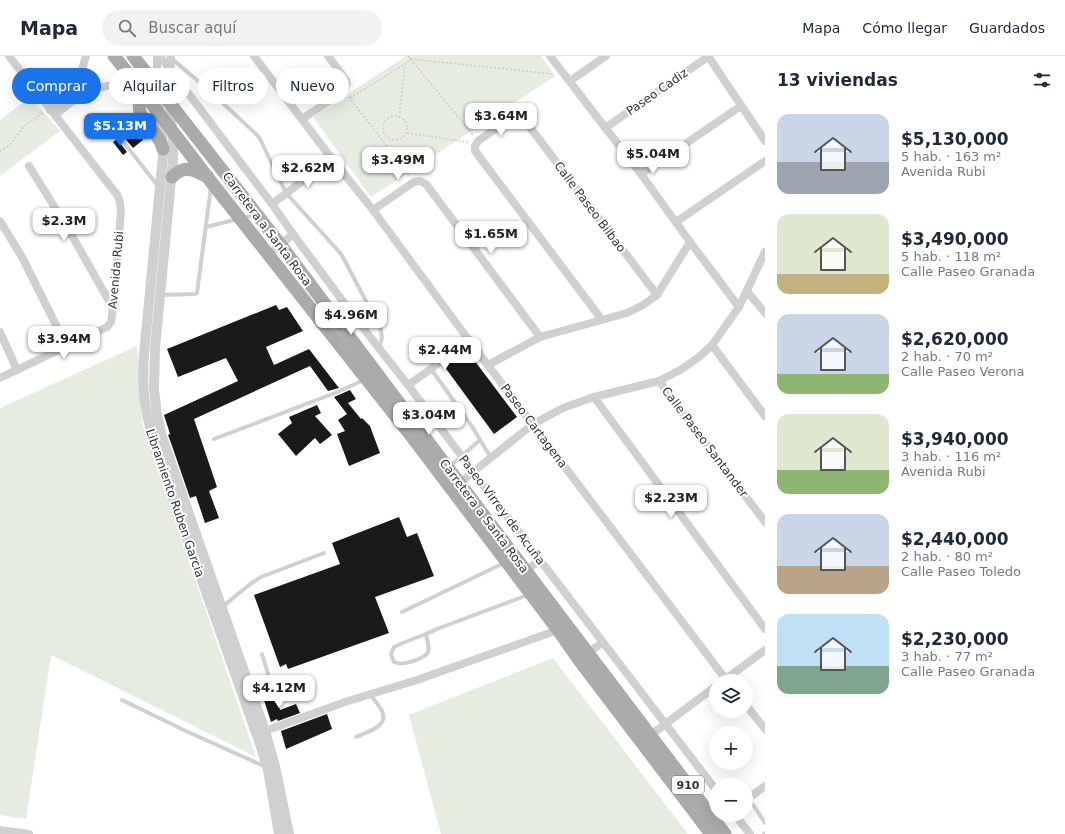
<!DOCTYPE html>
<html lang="es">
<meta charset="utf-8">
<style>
body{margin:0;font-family:"DejaVu Sans",sans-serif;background:#f2f2f3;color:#1f2937;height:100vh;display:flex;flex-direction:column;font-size:15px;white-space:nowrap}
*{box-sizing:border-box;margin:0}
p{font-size:13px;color:#747a83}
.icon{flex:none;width:22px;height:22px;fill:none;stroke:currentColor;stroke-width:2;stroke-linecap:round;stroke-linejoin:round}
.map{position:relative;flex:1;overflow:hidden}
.panel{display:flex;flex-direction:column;background:#fff;width:300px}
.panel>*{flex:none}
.banner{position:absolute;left:12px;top:12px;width:380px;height:36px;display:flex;gap:8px}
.tools{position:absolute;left:709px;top:618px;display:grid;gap:8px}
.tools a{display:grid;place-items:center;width:44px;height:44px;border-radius:50%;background:#fff;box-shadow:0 4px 16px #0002;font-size:20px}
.price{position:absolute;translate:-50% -34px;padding:0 9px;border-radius:8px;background:#fff;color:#222;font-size:13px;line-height:26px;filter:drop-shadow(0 1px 2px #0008)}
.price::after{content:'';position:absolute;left:50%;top:24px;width:12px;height:9px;margin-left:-6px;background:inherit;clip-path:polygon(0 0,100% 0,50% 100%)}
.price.active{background:#1a73e8;color:#fff}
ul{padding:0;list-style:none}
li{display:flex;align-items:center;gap:12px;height:100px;padding:0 12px}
li span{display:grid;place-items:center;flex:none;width:112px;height:80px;border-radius:12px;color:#555}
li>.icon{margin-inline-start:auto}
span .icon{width:48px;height:48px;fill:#fffc;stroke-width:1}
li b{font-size:17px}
h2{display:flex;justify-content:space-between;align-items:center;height:48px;padding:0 12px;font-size:17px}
.pill{padding:0 14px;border-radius:18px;background:#fff;box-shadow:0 4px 16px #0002;font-size:14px;line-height:36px}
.pill.active{background:#1a73e8;color:#fff}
header{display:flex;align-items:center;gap:24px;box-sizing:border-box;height:56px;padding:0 20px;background:#fff;border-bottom:1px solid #e0e1e3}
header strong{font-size:19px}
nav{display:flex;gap:22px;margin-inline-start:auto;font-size:14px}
.search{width:280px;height:36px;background:#f2f2f3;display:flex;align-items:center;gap:10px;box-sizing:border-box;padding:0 14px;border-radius:22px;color:#747a83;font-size:15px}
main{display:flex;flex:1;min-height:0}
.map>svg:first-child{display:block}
</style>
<header>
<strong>Mapa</strong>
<div class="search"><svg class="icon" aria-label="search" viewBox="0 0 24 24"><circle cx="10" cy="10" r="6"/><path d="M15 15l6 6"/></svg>Buscar aquí</div>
<nav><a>Mapa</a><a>Cómo llegar</a><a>Guardados</a></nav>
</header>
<main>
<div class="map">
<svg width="765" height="778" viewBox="0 0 765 778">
<rect width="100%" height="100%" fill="#fff"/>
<!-- green -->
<g fill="#e6ecdf">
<polygon points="406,0 541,0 555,20 371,141 313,61"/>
<polygon points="30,41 60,75 0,120 0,64"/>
<polygon points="137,290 143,371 256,701 51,599 26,763 0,759 0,352"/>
<polygon points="553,602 688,778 441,778 409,659"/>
</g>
<!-- building -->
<g fill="#1a1a1a">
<polygon points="133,71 143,84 133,92 122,79"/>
<polygon points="117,83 127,96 123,99 113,86"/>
<polygon points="276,249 279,254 287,251 303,275 266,291 274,309 309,293 339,332 328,335 310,310 194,363 217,431 209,435 219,462 205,467 196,440 190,442 171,387 168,379 170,378 164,359 238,325 226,302 178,321 167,293"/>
<polygon points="465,292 517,361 494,378 444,310"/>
<polygon points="350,334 356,343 348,347 361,363 362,362 370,370 380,397 349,410 337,378 345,375 338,364 347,358 334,341"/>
<polygon points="317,349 321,357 315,360 332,379 320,388 315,382 296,400 278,378 292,367 289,361"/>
<polygon points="399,461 407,481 417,477 434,520 375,541 389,577 288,613 286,608 280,611 254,539 340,508 332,487"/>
<polygon points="270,638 270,641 276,640 280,654 296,648 300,657 278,665 277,663 271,666 263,641"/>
<polygon points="327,658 332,673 286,693 281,675"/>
</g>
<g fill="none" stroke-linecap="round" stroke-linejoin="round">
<!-- path -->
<g stroke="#cdcdcd" stroke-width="1.5" stroke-dasharray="2 2" stroke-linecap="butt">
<polyline points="408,0 473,79"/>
<polyline points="349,41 409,119"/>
<polyline points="350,42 405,8 411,3 553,18"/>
<circle cx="395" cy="72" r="12"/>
<polyline points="399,61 405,9"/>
<polyline points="407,77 468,86"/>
<polyline points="0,95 10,89 24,70 43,57"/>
</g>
<!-- service -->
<g stroke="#d0d0d0" stroke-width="4">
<polyline points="171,2 211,36 258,80 261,85 286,137 334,190 341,198 345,205 381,274 382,282 379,293"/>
<polyline points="139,60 118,75 118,79 158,130"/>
<polyline points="206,171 254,159"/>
<polyline points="160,239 195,238 197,237 211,131"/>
<polyline points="431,313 473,372 491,402"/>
<polyline points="214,383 335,337 364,324"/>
<polyline points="449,411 480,384"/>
<polyline points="222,551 249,529 261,521 324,497"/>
<polyline points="402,556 504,507"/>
<path d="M 426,578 C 430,596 432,599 413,605 C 405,607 402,609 394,606 L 391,598 L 394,591 C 408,584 423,580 437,573 L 528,539"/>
<path d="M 250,630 C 257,628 266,626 268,618 L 262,598"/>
<polyline points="122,644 188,676 266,711"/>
<path d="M 356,681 C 367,676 390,670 382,655 C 379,649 374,644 371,639"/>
<polyline points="748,743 754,750 765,767"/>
<polyline points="764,778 765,777"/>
</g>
<!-- minor -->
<g stroke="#d0d0d0" stroke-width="8">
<polyline points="157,0 157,31"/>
<polyline points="160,0 272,148 293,178 356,263 408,329 540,504 716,734"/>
<polyline points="254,0 332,103 373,154 468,283 727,625"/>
<polyline points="550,0 641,118 690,186 739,251"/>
<polyline points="708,0 765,85"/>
<polyline points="570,25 606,0"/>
<polyline points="170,46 171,0"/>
<polyline points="50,54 74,33 79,24 86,0"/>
<path d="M 55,59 C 65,51 76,41 89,35 C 103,29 120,28 135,26"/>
<polyline points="302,63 344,35 347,28 346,24 328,0"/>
<polyline points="605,72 709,0"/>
<polyline points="29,110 67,171 113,252"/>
<polyline points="641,118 741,50"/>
<polyline points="272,148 332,103"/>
<polyline points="373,154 414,126 420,125 426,128 540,281"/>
<polyline points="0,165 22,201 67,291"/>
<polyline points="676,166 765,105"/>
<polyline points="269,199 293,178"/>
<polyline points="747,235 765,257"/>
<polyline points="602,264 475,95 475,90 478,85 514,60 519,59 523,62 657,239"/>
<polyline points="0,276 17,314"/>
<polyline points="712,289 765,360"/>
<polyline points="488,309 540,281 627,257 643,249 657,239 690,186"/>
<polyline points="0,322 107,271 111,266 113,252 121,155 120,147 118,140 9,0"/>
<polyline points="659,325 765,466"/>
<polyline points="408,329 431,313 468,283"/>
<polyline points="594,341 765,573"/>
<polyline points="457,429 533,368 563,352 594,341 659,325 682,313 699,301 712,289 739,251 765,196"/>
<polyline points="525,515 540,504"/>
<polyline points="588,597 603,586"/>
<polyline points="723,625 765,594"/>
<polyline points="746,649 765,673"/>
<polyline points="265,675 345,646 417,624 558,574"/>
<polyline points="648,681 716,630"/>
<polyline points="746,744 765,730"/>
<polyline points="735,759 750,778"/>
<polyline points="0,774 29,778"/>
</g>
<!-- tertiary -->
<g stroke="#d0d0d0" stroke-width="10">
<path d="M 157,31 L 162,80 L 163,100 L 144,298 C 143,312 143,325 144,339 C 146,356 150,372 154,389 L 261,691 L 268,714 L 279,778"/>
<polyline points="170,47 173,87 173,103 155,292 154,333 157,359 162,381 265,675 275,710 289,778"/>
</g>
<!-- primary -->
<g stroke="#ababab" stroke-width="13">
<polyline points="114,0 135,26 212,127 412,381 558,574 579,604 711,778"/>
<polyline points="133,0 280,188 420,375 725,778"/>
<path d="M 141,33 C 140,40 138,48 140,56 C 144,70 159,76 163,93"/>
<path d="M 172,121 C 186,108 192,114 208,121"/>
</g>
</g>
<g text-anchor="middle" stroke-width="4" stroke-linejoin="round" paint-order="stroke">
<!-- shield labels -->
<rect fill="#fff" stroke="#707070" stroke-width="1" x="672" y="720" width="32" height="18" rx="3"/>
<g font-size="11" font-weight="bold" fill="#333">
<text x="688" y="733">910</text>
</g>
<!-- street labels -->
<g font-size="12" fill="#333" stroke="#fff">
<text transform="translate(657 36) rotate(-35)" y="4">Paseo Cadiz</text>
<text transform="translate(590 151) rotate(53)" y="4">Calle Paseo Bilbao</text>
<text transform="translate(267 173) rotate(53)" y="4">Carretera a Santa Rosa</text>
<text transform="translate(116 214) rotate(-85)" y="4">Avenida Rubi</text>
<text transform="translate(534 370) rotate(53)" y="4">Paseo Cartagena</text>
<text transform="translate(705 386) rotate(53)" y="4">Calle Paseo Santander</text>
<text transform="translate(175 447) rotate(71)" y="4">Libramiento Ruben Garcia</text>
<text transform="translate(502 454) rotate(53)" y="4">Paseo Virrey de Acuña</text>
<text transform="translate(484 460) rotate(53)" y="4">Carretera a Santa Rosa</text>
</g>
</g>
</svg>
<div class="tools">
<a><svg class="icon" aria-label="layers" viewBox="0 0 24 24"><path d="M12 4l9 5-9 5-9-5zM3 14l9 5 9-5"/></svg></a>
<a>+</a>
<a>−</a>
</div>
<b class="price" style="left:501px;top:81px">$3.64M</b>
<b class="price active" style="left:120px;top:91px">$5.13M</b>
<b class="price" style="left:653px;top:119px">$5.04M</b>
<b class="price" style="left:398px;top:125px">$3.49M</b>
<b class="price" style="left:308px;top:133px">$2.62M</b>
<b class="price" style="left:64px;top:186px">$2.3M</b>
<b class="price" style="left:491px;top:199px">$1.65M</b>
<b class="price" style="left:351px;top:280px">$4.96M</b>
<b class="price" style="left:64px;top:304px">$3.94M</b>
<b class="price" style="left:445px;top:315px">$2.44M</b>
<b class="price" style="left:429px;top:380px">$3.04M</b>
<b class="price" style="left:671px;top:463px">$2.23M</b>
<b class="price" style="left:279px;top:653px">$4.12M</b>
<div class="banner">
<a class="pill active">Comprar</a>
<a class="pill">Alquilar</a>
<a class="pill">Filtros</a>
<a class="pill">Nuevo</a>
</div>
</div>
<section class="panel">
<h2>13 viviendas<svg class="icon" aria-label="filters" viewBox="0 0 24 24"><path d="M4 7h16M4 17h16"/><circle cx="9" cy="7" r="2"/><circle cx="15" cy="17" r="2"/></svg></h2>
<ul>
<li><span style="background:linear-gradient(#c9d6e8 60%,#9aa5b1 0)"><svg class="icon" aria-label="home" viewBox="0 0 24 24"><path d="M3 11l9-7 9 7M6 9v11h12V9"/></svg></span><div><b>$5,130,000</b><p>5 hab. · 163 m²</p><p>Avenida Rubi</p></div></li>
<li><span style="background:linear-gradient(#dfe7d0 75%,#c2b280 0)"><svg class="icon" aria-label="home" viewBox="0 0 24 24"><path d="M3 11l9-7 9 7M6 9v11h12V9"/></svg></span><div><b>$3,490,000</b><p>5 hab. · 118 m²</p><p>Calle Paseo Granada</p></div></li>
<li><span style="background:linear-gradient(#c9d6e8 75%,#8fb573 0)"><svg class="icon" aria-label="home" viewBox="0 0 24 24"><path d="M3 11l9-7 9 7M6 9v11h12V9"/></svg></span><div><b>$2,620,000</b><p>2 hab. · 70 m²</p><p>Calle Paseo Verona</p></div></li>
<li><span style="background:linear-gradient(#dfe7d0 70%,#8fb573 0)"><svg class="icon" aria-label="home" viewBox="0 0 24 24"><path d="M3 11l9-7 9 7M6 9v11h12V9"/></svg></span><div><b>$3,940,000</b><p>3 hab. · 116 m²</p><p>Avenida Rubi</p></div></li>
<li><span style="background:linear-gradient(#c9d6e8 65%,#b9a48a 0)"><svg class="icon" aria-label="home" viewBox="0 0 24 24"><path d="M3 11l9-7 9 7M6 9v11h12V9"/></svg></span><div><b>$2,440,000</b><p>2 hab. · 80 m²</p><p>Calle Paseo Toledo</p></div></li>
<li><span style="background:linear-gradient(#bfe0f5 65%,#7fa58c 0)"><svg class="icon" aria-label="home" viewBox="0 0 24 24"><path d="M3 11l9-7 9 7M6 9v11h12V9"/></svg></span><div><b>$2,230,000</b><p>3 hab. · 77 m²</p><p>Calle Paseo Granada</p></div></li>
</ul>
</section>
</main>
